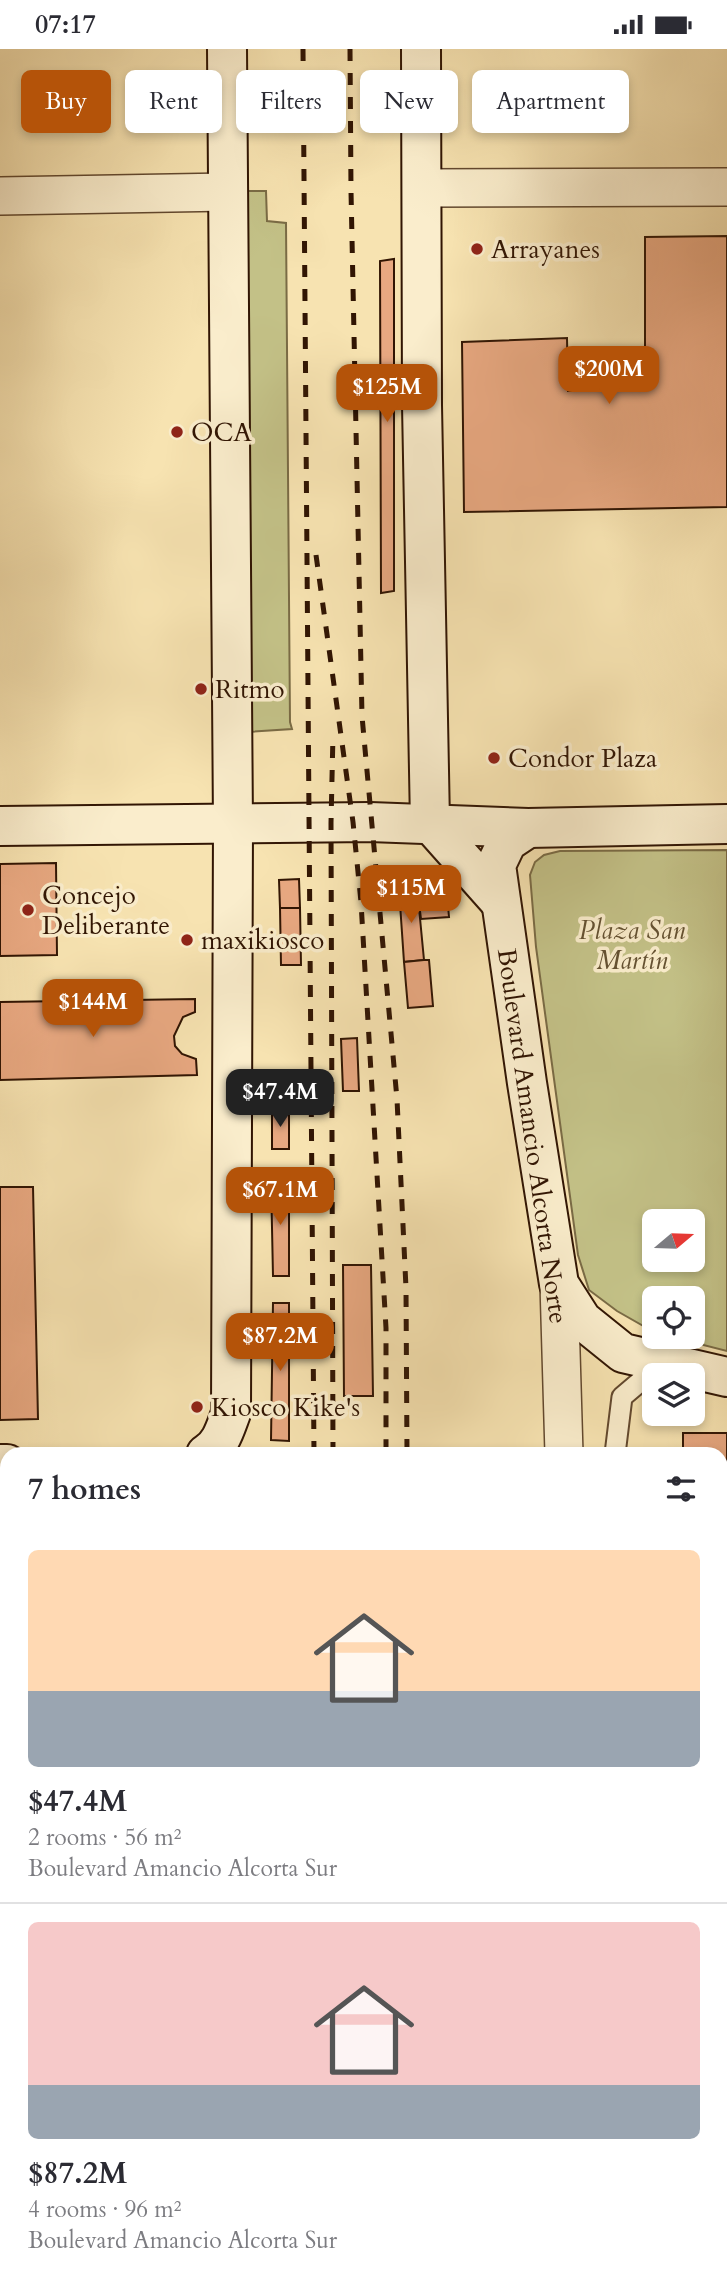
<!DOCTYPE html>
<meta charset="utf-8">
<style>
body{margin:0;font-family:Cardo,serif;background:#f7f7f7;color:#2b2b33;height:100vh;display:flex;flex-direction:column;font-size:26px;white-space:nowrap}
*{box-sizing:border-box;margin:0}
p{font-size:23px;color:#7c7c81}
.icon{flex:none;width:38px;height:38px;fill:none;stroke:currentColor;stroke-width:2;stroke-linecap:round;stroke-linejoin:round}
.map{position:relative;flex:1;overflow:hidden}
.details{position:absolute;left:0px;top:1398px;width:728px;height:842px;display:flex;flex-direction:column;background:#fff;border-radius:21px 21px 0 0;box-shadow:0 4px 10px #0003}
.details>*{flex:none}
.hud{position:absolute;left:21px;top:21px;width:686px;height:63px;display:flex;gap:14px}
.needle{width:46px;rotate:71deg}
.controls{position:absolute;left:642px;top:1160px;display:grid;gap:14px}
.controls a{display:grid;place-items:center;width:63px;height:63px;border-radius:10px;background:#fff;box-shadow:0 4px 10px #0003;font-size:35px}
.price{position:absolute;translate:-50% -60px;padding:0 16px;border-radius:14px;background:#b45309;color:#fff;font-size:23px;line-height:46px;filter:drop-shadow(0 2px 4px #0008)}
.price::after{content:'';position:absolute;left:50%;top:42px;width:21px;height:16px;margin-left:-10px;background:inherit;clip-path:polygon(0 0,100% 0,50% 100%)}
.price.current{background:#222;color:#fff}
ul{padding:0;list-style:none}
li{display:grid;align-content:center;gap:14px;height:371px;padding:0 28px}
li+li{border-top:2px solid #e1e1e2}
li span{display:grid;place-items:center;height:217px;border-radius:10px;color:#555}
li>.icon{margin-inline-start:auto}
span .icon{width:126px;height:126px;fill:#fffc;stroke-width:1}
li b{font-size:30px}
h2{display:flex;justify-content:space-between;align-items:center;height:84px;padding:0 28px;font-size:30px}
.pill{padding:0 24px;border-radius:10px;background:#fff;box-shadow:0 4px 10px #0003;font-size:24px;line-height:63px}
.pill.current{background:#b45309;color:#fff}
.status{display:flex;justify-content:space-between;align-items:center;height:49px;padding:0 35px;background:#fff;direction:ltr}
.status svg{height:19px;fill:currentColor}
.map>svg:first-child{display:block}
</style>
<div class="status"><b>07:17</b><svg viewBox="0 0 49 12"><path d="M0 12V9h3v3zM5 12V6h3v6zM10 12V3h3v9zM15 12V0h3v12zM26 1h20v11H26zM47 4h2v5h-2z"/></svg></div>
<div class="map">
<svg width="727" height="2239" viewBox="0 0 727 2239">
<rect width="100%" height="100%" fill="#f7e3b1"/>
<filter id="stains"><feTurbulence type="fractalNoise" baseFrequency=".00286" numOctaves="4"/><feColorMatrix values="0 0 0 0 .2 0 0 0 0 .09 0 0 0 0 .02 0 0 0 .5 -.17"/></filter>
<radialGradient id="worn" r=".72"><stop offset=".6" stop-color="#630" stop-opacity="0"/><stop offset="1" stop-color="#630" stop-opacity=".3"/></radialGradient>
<!-- green -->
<g fill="#c3c187" stroke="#7a6b45" stroke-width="2" fill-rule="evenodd">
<polygon points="244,142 266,142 267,172 286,174 290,673 292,680 248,683"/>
<path d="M 727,801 L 727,1302 L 672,1288 L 693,1288 L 693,1250 L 654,1250 L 654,1283 L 617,1262 L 589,1241 L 578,1206 L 536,898 L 530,826 L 535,813 L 544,806 L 560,802 ZM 654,1172 L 693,1172 L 693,1211 L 654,1211 Z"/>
<polygon points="0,1442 7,1442 7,2002 0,1998"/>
</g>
<!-- building -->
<g fill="#e8a881" stroke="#311503" stroke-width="2">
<polygon points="727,187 727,458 464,463 462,293 567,289 568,342 645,340 645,188"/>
<polygon points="394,210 394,542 381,544 380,212"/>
<polygon points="56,814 57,906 0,907 0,815"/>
<polygon points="299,830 300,859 280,859 279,831"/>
<polygon points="446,835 449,868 421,870 417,838"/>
<polygon points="417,838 424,911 404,913 399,840"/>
<polygon points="280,859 300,859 301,916 281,916"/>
<polygon points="424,911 429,911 433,957 408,959 404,913"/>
<polygon points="195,950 195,963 183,968 174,987 175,997 182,1005 196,1010 197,1026 0,1031 0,953"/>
<polygon points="357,989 359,1042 343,1042 341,990"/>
<rect x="272" y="1061" width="17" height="39"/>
<polygon points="271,1130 289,1130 289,1227 273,1227"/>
<polygon points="0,1138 33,1138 38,1370 0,1371"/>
<polygon points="343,1216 371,1216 373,1347 344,1347"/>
<polygon points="273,1254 289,1254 289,1392 271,1391"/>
<polygon points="683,1384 727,1384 727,1992 721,1993 721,1405 683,1405"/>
<polygon points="683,1402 683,1405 649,1405 649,1403"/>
<rect x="0" y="1958" width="7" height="11"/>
<polygon points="7,2086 7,2233 21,2233 21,2239 0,2239 0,2087"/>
<polygon points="721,2106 727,2111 727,2189 721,2196"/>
<polygon points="654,2233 686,2233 681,2239 661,2239"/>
</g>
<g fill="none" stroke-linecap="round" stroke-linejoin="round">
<!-- lane casing -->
<g stroke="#62482e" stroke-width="23">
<g id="lane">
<polyline points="615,1405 622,1348 642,1331 670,1317"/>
<polyline points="721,2029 727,2028"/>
<polyline points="565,2233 566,2239"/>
</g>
</g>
<!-- street casing -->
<g stroke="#62482e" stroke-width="40">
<g id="street">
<polyline points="422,139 727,138"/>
<polyline points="0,147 228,143"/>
<polyline points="559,1235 564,1405"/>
<polyline points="0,2044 7,2044"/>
<polyline points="231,2233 231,2239"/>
<polyline points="523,2239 524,2233"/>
</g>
</g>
<!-- secondary casing -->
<g stroke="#311503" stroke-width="42">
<g id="secondary">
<polyline points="421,0 422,356 430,774"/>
<polyline points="430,774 501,854"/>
<polyline points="0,777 370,773 528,779 727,775"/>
<polyline points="528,779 507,793 496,816 527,1034 559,1235 582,1271 623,1304 727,1328"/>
<path d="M 206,1405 C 221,1396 225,1380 231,1364 L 233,775 L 227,0"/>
<polyline points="0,1415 7,1415"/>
</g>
</g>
<!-- lane -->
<use href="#lane" stroke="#faedcc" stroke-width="19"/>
<!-- street -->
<use href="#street" stroke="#faedcc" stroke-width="37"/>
<!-- secondary -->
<use href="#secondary" stroke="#faedcc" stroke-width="38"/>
<!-- rail -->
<g stroke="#311503" stroke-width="5" stroke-dasharray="12 12" stroke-linecap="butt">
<polyline points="303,0 314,1405"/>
<polyline points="350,0 351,142 362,667 397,1050 406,1239 407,1405"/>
<polyline points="316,506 353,773 361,853 386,1279 386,1405"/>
<polyline points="333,1405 331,774 333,685"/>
<polyline points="314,2239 314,2233"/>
<polyline points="336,2239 336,2233"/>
<polyline points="380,2239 380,2233"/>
<polyline points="399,2239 399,2233"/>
</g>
</g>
<!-- markers -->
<g fill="#8f2418" stroke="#faedcc" stroke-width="2.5">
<circle cx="477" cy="200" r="7"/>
<circle cx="177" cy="383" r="7"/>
<circle cx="201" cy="640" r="7"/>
<circle cx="494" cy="709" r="7"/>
<circle cx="28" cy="861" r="7"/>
<circle cx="187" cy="891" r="7"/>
<circle cx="197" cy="1358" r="7"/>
</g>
<g text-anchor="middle" stroke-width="7" stroke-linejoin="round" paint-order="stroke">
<!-- poi labels -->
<g font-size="26" fill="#311503" stroke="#faedcc" text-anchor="start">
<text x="491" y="209">Arrayanes</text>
<text x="191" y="392">OCA</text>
<text x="215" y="649">Ritmo</text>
<text x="508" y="718">Condor Plaza</text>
<text x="42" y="855">Concejo<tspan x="42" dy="30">Deliberante</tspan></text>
<text x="201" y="900">maxikiosco</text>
<text x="211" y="1367">Kiosco Kike's</text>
</g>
<!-- park labels -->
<g font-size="26" font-style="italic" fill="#645131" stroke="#faedcc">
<text x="632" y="890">Plaza San<tspan x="632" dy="30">Martín</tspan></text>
</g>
<!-- street labels -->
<g font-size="26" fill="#311503" stroke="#faedcc">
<text transform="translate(533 1087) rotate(82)" y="9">Boulevard Amancio Alcorta Norte</text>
</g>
</g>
<rect width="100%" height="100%" filter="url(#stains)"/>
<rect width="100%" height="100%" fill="url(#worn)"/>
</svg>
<div class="controls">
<a><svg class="needle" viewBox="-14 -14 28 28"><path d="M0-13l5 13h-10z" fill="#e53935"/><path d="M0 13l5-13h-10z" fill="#7c7c81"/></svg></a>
<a><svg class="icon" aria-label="locate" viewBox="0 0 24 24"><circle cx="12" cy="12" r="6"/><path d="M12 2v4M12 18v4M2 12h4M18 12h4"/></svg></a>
<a><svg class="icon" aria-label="layers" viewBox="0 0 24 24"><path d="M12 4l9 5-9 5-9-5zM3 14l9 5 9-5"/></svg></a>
</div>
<b class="price" style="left:609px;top:357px">$200M</b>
<b class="price" style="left:387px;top:375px">$125M</b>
<b class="price" style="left:411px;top:876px">$115M</b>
<b class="price" style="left:93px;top:990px">$144M</b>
<b class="price current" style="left:280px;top:1080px">$47.4M</b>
<b class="price" style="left:280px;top:1178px">$67.1M</b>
<b class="price" style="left:280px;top:1324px">$87.2M</b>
<div class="hud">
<a class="pill current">Buy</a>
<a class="pill">Rent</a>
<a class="pill">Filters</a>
<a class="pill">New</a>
<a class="pill">Apartment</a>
</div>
<section class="details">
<h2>7 homes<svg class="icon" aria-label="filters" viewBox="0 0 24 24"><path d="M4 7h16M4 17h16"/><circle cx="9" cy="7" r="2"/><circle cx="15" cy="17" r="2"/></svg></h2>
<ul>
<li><span style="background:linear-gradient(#ffd9b3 65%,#9aa5b1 0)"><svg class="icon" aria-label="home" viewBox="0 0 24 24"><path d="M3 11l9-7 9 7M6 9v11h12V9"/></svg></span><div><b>$47.4M</b><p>2 rooms · 56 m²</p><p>Boulevard Amancio Alcorta Sur</p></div></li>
<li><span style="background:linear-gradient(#f6c9c9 75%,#9aa5b1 0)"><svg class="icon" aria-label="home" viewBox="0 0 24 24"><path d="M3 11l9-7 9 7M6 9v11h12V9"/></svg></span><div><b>$87.2M</b><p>4 rooms · 96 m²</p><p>Boulevard Amancio Alcorta Sur</p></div></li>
</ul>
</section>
</div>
